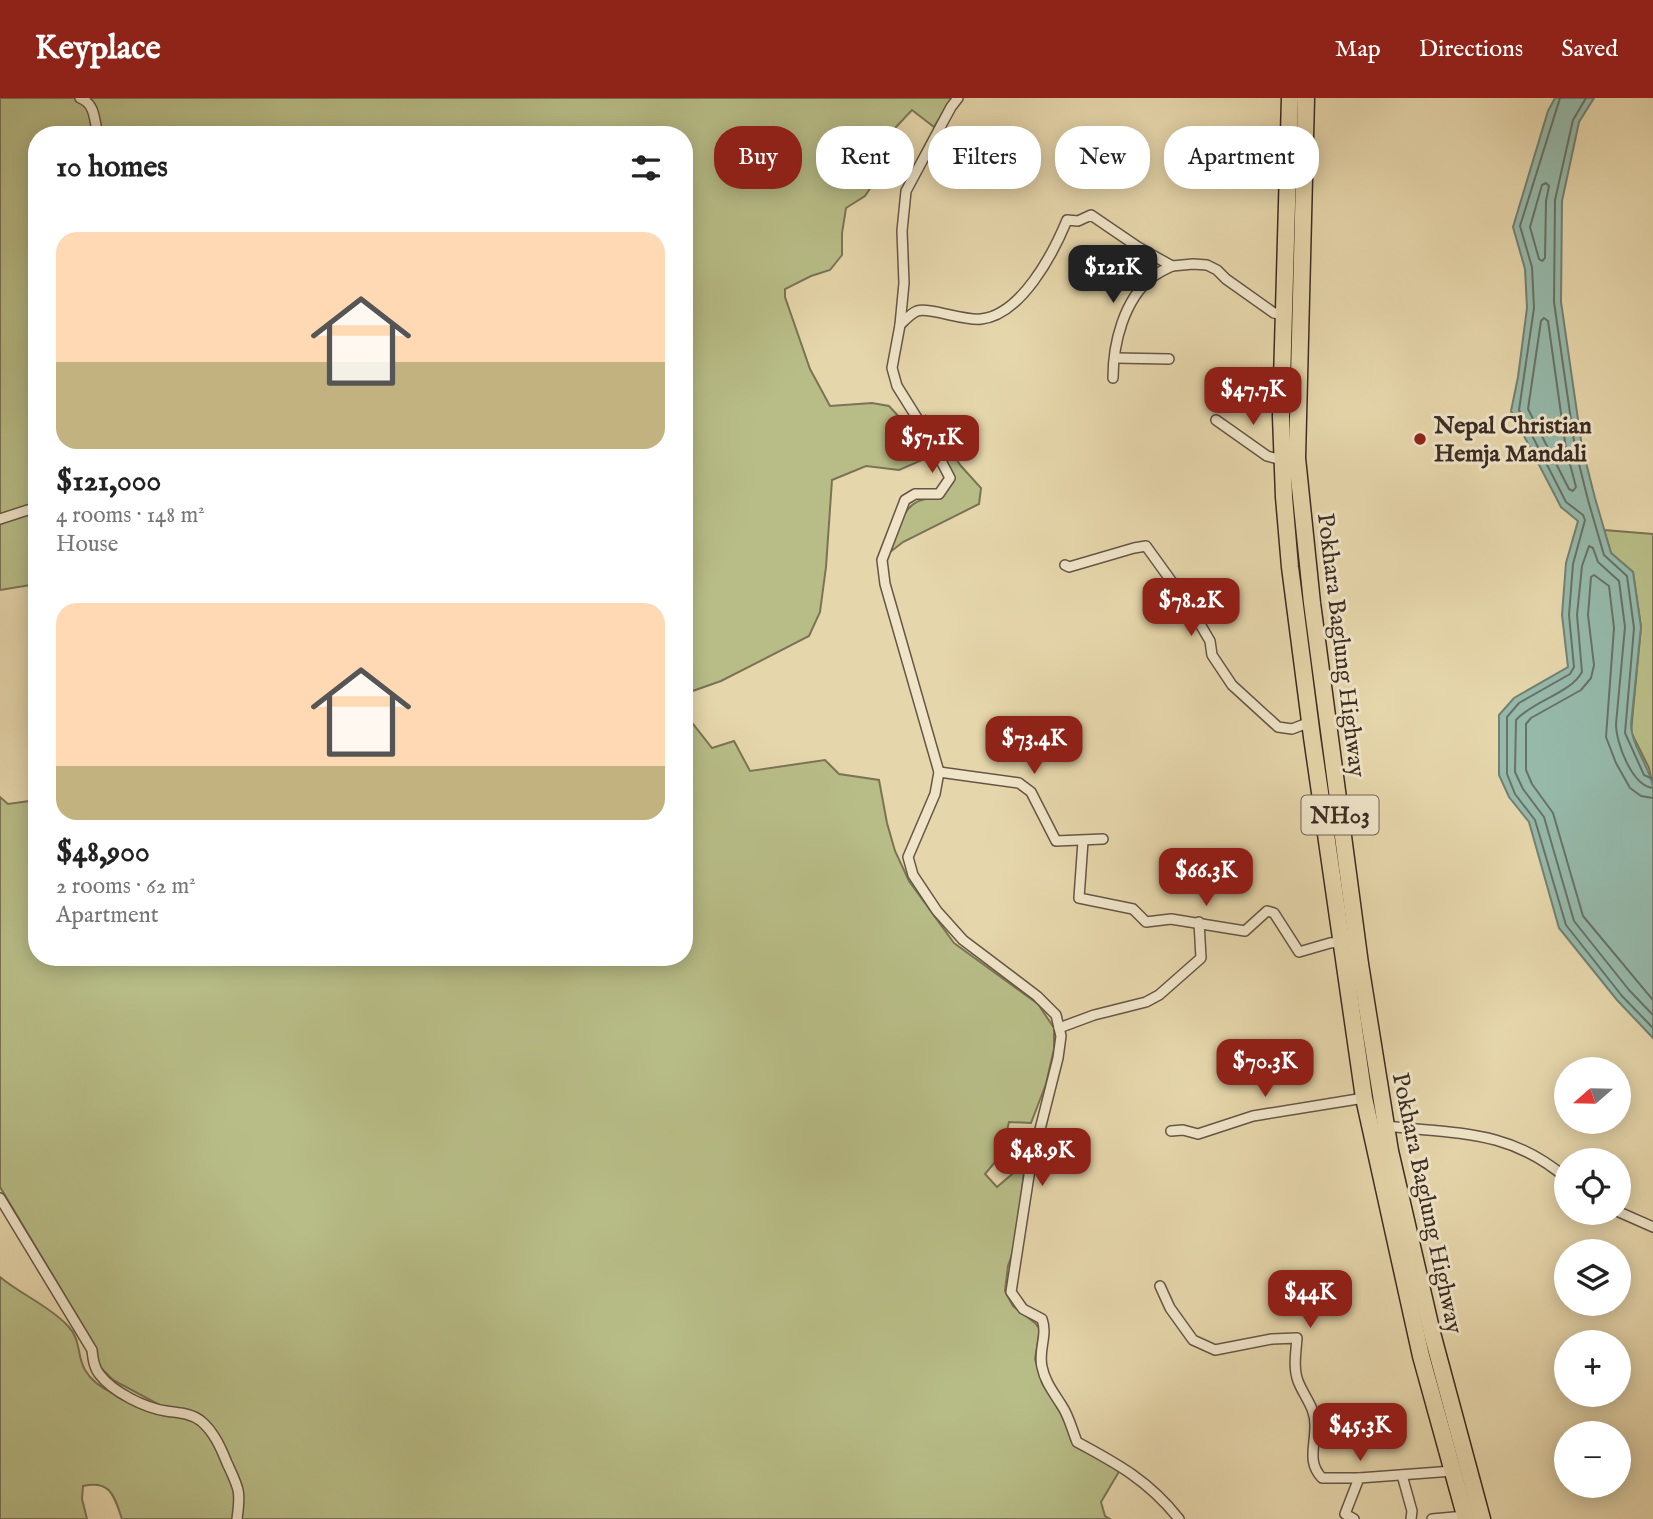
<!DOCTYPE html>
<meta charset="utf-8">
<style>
body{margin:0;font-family:"IM FELL English",serif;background:#f6f6f6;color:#222;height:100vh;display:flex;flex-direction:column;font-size:26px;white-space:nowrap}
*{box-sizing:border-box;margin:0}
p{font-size:23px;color:#767676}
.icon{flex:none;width:38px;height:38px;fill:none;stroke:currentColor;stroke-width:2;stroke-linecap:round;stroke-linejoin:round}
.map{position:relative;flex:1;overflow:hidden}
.panel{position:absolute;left:28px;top:28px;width:665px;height:840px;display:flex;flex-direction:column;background:#fff;border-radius:28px;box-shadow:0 4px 18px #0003}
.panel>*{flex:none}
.hud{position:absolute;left:714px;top:28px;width:665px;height:63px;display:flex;gap:14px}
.needle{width:46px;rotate:250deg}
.buttons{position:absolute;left:1554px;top:959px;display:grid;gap:14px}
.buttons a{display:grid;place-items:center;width:77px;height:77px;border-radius:50%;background:#fff;box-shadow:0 4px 18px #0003;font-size:35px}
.price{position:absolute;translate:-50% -60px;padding:0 16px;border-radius:14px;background:#8f2418;color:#fff;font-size:23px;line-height:46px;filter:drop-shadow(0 2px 4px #0008)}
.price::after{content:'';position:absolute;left:50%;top:42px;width:21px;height:16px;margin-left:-10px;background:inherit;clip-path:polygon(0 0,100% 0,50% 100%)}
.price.current{background:#222;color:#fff}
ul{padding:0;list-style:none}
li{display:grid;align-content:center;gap:14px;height:371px;padding:0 28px}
li span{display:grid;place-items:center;height:217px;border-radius:21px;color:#555}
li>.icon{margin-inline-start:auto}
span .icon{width:126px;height:126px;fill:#fffc;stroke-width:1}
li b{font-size:30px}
h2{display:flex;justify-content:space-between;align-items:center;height:84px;padding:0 28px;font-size:30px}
.chip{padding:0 24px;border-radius:28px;background:#fff;box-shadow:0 4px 18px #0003;font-size:24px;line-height:63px}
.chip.current{background:#8f2418;color:#fff}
header{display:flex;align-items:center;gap:42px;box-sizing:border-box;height:98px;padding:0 35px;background:#8f2418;color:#fff}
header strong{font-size:33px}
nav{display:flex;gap:38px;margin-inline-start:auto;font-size:24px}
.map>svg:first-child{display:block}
</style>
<header>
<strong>Keyplace</strong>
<nav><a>Map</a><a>Directions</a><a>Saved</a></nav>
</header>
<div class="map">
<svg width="1653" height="1421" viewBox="0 0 1653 1421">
<rect width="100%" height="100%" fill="#e6d6ab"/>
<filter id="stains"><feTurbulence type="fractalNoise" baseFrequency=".00286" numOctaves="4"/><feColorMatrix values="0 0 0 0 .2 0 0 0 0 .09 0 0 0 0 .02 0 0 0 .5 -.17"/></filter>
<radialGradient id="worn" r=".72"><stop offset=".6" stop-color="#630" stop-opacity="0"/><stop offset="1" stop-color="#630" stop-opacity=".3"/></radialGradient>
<!-- green -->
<g fill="#b8bd87" stroke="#7a7456" stroke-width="2">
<polygon points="0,0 952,0 934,29 912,12 896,29 880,52 877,80 865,98 846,110 842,135 842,157 830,172 811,178 785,191 785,199 810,271 830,308 872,305 889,308 934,357 899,372 866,368 832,382 826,469 820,514 809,538 721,583 684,596 684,37 37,37 37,486 0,492"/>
<path d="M 925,317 L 961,368 L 981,390 L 979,406 L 903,444 L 889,455 C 900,428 902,399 936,400 L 952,383 C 952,368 932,334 925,317 Z"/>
<polygon points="1604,432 1653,436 1653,689 1649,670 1631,634 1641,529 1633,474 1611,455"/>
<path d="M 690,622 L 712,650 L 734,643 L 750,673 L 825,662 L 839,676 L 879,682 L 887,725 L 895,753 L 909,783 L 954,845 L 1038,906 L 1054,930 L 1054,951 L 1046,986 L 1031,1025 L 1009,1024 L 1001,1057 L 985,1076 L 997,1089 L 1025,1065 L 1016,1145 L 1008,1168 L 1005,1193 L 1013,1208 L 1035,1225 L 1040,1231 L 1035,1261 L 1042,1285 L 1062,1317 L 1076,1349 L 1120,1372 L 1101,1404 L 1105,1418 L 1110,1421 L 122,1421 C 114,1398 111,1382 83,1388 L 82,1401 L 87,1421 L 0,1421 L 0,1179 C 20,1196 48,1207 67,1227 C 82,1242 76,1256 85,1272 C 101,1299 139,1303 167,1311 L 113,1282 L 99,1268 L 92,1243 L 0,1089 L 0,699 L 8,706 L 37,702 L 37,859 L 684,859 L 684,625 Z"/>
</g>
<!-- water -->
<path fill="#96b9aa" stroke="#728174" stroke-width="2" d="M 1555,0 L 1594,0 L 1579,24 L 1562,103 L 1561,204 L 1582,349 L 1595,400 L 1611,455 L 1633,474 L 1641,529 L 1631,627 C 1632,649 1649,667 1653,689 L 1653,940 L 1617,902 L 1559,830 L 1529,724 L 1509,699 L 1499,677 L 1499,617 L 1514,600 L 1568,569 L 1562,517 L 1566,465 L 1578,423 L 1561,409 L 1511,313 L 1518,279 L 1527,210 L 1525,171 L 1513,129 L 1548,13 Z"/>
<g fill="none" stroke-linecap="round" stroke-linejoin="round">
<!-- shore -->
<g stroke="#687267" stroke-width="2">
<polyline points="1560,0 1520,128 1532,169 1534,210 1519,312 1566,404 1583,417 1585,422 1573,466 1569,517 1574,569 1570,576 1519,605 1507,619 1507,676 1515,696 1535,722 1566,827 1622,898 1653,930"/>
<polyline points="1586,0 1573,22 1555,102 1554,204 1575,350 1588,402 1604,457 1627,478 1634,530 1625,635 1644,677 1653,681"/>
<polygon points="1546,85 1549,88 1546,103 1545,160 1542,163 1539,161 1530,129 1542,87"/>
<polygon points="1544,220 1548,223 1566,351 1576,389 1573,393 1569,391 1528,311 1541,223"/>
<path d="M 1653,690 C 1632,688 1616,645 1616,626 L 1625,529 L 1619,483 L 1598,464 L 1593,450 L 1589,448 L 1582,468 L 1577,517 L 1582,574 C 1571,595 1533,603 1516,622 L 1515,674 L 1523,691 L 1544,719 L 1574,823 L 1629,892 L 1653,917"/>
<polyline points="1653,700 1641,698 1630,690 1616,665 1606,639 1614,530 1609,488 1594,477 1591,479 1588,517 1594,567 1591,580 1581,592 1531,620 1526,626 1526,672 1532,686 1553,715 1583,818 1653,902"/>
</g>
<!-- minor casing -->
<g stroke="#665646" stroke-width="12">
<g id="minor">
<path d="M 80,0 C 96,6 94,23 98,37"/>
<path d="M 958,0 L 951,9 L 906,93 L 902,133 L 904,185 L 900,227 L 892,270 L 897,288 L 927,336 L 950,380 L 939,396 L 915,396 L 905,402 L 882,462 L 885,486 L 939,674 L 935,696 L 908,759 L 913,777 L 937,813 L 963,842 L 1037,898 L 1056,917 L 1061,938 L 1058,960 L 1030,1071 L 1011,1194 L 1023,1211 L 1042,1221 C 1048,1238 1038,1251 1042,1269 C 1045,1284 1054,1295 1062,1308 C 1069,1318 1072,1332 1077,1344 C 1118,1366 1149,1383 1179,1421"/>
<path d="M 900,227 C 905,222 910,216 917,213 C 929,209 964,223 981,221 C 1021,217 1053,156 1067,122 L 1078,123 L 1091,117 L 1138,149 L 1172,168 L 1193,166 L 1207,167 L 1217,172 L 1226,181 L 1274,215 L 1283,217"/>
<polyline points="1115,260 1169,261"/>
<path d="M 1113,280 C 1113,245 1124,202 1152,179 C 1158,175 1165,171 1172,168"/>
<polyline points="1216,322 1267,358 1282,362"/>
<polyline points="0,421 37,409"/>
<polyline points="1065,467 1069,469 1134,450 1146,448 1190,509 1210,543 1212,557 1232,587 1278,629 1292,631 1310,624"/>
<polyline points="939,674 1019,685 1031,694 1056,743 1103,741"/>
<polyline points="1083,743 1079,800 1133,811 1146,824 1171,821 1245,833 1267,813 1274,815 1299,854 1330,845 1340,844"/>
<polyline points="1059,930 1094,917 1146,904 1159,897 1201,860 1199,824"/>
<path d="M 1386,1028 C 1456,1036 1509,1031 1566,1080"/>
<polyline points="1171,1033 1183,1032 1198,1036 1253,1018 1364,1000"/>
<path d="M 0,1100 L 92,1252 C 93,1261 94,1270 100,1277 C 113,1294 145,1310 166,1313 C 178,1315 191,1315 201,1323 C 214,1334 221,1350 227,1365 C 239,1391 241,1392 237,1421"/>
<polyline points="1619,1114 1653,1129"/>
<path d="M 1160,1188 L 1170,1210 L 1193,1242 L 1215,1252 L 1272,1241 L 1297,1240 C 1296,1254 1293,1270 1298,1283 C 1304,1299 1316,1310 1315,1329 C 1315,1349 1307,1364 1322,1380 L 1359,1380"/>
<polyline points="1402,1377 1412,1413 1411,1421"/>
<polyline points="1354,1421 1345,1416 1359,1380 1453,1373"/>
<polyline points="1432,1421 1465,1418"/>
</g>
</g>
<!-- trunk casing -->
<g stroke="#3b2c24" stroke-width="19">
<g id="trunk">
<polyline points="1290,0 1281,318 1284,399 1290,469 1312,639 1364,1000 1421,1258 1466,1421"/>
<polyline points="1306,0 1297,360 1312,505 1360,866 1390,1053 1432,1235 1482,1421"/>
</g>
</g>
<!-- minor -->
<use href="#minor" stroke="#efe4c8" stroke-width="9"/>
<!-- trunk -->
<use href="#trunk" stroke="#e6d6ab" stroke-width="16"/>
</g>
<!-- markers -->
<circle fill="#8f2418" stroke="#efe4c8" stroke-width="2.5" cx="1420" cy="341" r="7"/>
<g text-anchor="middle" stroke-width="6" stroke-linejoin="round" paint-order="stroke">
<!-- shield labels -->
<rect fill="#efe4c8" stroke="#716355" stroke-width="2" x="1301.5" y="697.5" width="77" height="39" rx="5"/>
<g font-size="23" font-weight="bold" fill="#3b2c24">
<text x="1340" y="725">NH03</text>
</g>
<!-- poi labels -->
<g font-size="24" font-weight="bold" fill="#3b2c24" stroke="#efe4c8" text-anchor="start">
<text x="1434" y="335">Nepal Christian<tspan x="1434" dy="28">Hemja Mandali</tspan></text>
</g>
<!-- street labels -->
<g font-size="24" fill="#3b2c24" stroke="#efe4c8">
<text transform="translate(1342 547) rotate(83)" y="8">Pokhara Baglung Highway</text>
<text transform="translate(1428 1105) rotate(78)" y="8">Pokhara Baglung Highway</text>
</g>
</g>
<rect width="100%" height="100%" filter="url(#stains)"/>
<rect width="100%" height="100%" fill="url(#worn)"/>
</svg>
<div class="buttons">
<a><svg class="needle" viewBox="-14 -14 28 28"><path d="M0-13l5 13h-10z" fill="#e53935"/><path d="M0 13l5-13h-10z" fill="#767676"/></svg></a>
<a><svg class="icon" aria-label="locate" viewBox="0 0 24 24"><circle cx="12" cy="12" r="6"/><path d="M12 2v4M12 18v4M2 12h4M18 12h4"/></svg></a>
<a><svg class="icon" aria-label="layers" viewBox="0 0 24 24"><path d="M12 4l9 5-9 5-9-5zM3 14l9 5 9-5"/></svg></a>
<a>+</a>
<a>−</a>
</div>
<b class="price current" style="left:1113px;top:207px">$121K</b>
<b class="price" style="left:1253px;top:329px">$47.7K</b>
<b class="price" style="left:932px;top:377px">$57.1K</b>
<b class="price" style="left:1191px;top:540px">$78.2K</b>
<b class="price" style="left:1034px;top:678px">$73.4K</b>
<b class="price" style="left:1206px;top:810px">$66.3K</b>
<b class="price" style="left:1265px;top:1001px">$70.3K</b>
<b class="price" style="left:1042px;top:1090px">$48.9K</b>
<b class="price" style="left:1310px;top:1232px">$44K</b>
<b class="price" style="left:1360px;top:1365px">$45.3K</b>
<div class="hud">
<a class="chip current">Buy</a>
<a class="chip">Rent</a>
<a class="chip">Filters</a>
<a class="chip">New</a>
<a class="chip">Apartment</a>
</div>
<section class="panel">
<h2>10 homes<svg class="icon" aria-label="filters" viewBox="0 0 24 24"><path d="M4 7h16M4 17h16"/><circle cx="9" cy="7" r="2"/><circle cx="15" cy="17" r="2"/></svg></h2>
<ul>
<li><span style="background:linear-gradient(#ffd9b3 60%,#c2b280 0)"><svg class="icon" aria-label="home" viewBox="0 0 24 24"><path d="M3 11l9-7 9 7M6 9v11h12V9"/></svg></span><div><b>$121,000</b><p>4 rooms · 148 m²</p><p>House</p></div></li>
<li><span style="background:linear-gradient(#ffd9b3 75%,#c2b280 0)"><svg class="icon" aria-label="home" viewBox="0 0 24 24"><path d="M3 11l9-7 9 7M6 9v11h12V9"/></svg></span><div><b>$48,900</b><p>2 rooms · 62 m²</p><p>Apartment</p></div></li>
</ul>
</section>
</div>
